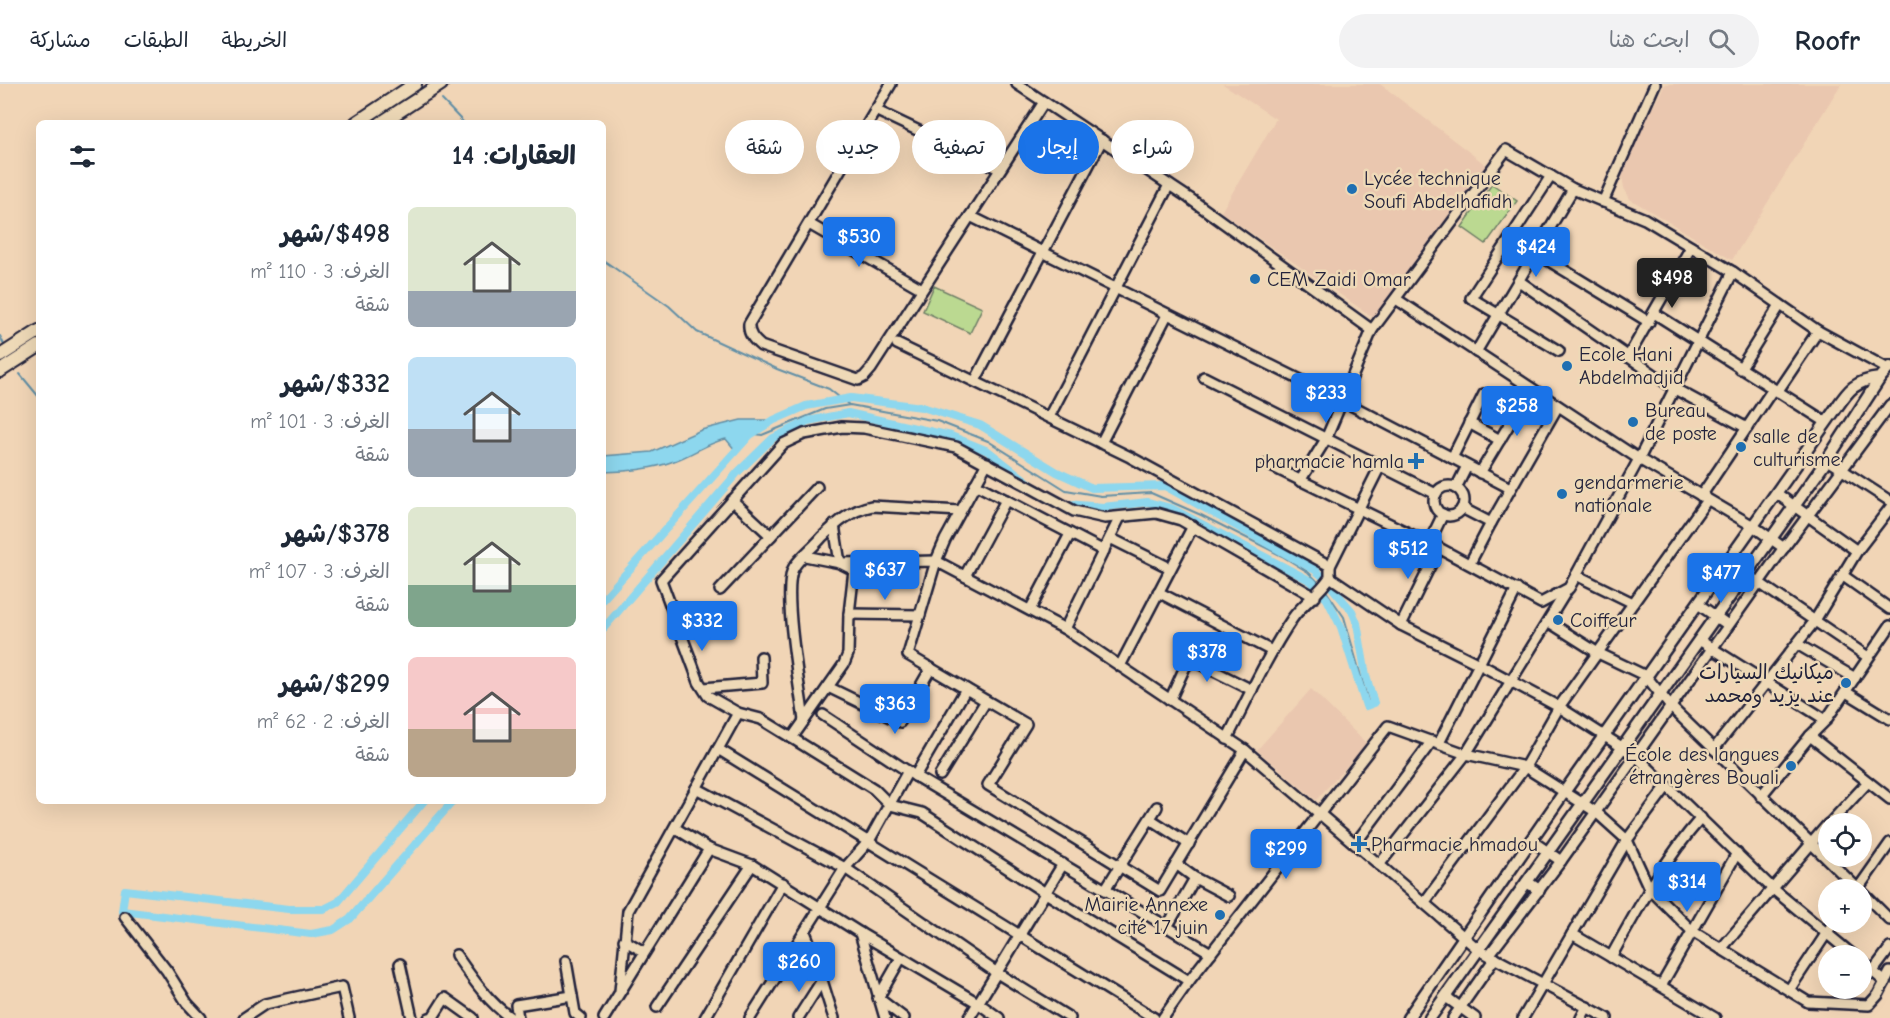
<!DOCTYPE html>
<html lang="ar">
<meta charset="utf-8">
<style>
body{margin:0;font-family:"Comic Neue","Playpen Sans Arabic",sans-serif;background:#f2f2f3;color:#1f2937;direction:rtl;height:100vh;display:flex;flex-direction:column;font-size:22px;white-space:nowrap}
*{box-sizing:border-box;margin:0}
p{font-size:20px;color:#747a83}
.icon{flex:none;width:33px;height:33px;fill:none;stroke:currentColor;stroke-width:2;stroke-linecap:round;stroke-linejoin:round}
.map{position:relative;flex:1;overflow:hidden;direction:ltr}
.details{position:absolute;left:36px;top:36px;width:570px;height:684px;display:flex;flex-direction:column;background:#fff;border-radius:9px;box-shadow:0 6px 24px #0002;direction:rtl}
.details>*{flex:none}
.hud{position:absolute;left:624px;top:36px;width:570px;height:54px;direction:rtl;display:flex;gap:12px}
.buttons{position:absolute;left:1818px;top:729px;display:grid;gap:12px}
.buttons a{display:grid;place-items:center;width:54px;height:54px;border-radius:50%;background:#fff;box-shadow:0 6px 24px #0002;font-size:30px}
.price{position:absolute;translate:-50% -51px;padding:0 14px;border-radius:6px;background:#1a73e8;color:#fff;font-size:20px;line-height:39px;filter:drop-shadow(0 2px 3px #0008)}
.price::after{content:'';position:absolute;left:50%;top:36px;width:18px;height:14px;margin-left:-9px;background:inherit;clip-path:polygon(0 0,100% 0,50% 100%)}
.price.current{background:#222;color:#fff}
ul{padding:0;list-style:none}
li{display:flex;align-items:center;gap:18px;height:150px;padding:0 30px}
li span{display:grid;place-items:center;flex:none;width:168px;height:120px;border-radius:9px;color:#555}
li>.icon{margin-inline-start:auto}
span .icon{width:72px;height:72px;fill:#fffc;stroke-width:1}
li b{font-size:26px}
h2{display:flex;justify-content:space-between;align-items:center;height:72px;padding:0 30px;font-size:26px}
.tag{padding:0 21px;border-radius:27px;background:#fff;box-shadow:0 6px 24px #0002;font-size:21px;line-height:54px}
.tag.current{background:#1a73e8;color:#fff}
header{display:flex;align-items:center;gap:36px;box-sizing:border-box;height:84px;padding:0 30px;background:#fff;border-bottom:2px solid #e0e1e3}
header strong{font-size:28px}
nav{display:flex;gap:33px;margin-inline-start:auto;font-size:21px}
.search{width:420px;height:54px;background:#f2f2f3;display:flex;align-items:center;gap:15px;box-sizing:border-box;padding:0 21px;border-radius:33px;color:#747a83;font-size:22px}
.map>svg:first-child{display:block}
</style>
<header>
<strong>Roofr</strong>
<div class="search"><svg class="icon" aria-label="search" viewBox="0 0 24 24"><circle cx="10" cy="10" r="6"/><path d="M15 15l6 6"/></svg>ابحث هنا</div>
<nav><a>الخريطة</a><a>الطبقات</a><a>مشاركة</a></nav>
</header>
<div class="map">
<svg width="1890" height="934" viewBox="0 0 1890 934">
<rect width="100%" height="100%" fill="#f1d5b6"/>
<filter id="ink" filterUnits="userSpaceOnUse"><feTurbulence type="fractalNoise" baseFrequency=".0167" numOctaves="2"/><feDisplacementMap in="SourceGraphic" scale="12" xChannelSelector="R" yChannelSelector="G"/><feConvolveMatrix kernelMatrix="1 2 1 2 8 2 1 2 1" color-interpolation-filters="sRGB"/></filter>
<g filter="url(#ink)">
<!-- built -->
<g fill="#eac7af">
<polygon points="1223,0 1380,0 1486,81 1374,234 1221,128 1276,35"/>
<polygon points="1665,0 1841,0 1732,176 1630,115 1624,104 1622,92 1624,80"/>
<polygon points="1311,605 1367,660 1316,716 1257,666"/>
</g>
<!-- green -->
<g fill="#bbd991" stroke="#6e7e66" stroke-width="1.5">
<polygon points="1492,100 1517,117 1486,160 1462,143"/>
<polygon points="934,202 982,224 970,249 923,227"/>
</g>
<!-- water -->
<path fill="#8dd7ee" stroke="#628fa6" stroke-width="1.5" d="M 741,336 L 774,336 L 750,351 L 736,367 L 726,355 C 707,359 692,371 674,377 C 650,386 628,387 603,388 L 603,372 L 652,368 L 701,346 Z"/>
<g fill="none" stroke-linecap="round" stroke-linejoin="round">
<!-- stream -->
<g stroke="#628fa6" stroke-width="2">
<polyline points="442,16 464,39"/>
<polyline points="603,176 669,222 697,248 777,285 829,305 849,321"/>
<polyline points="0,252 5,263"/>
<polyline points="20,290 39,313"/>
<polyline points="749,349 762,351 825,325 850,321 937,337 988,357 1066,406 1101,412 1151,409 1201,431 1282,472 1308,488 1320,500"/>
<polyline points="1324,504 1344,533 1368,617"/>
</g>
<!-- canal -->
<g stroke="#8dd7ee" stroke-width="8">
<polyline points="603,515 750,351 774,336 806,322 851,314 922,323 980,341 1057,388 1092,404 1165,402 1315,486 1322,492 1352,527 1357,539 1366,592 1374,619 1366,622 1341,543 1327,515 1311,497 1171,424 1148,418 1103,423 1067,420 1062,418"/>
<polyline points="603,545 738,388 773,354 808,337 848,329 951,352 988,367 1032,401"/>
<polyline points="424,717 338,818 324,825 289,825 125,806 122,827 311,850 333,846 350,835 453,717"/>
</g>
<!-- minor casing -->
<g stroke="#22223b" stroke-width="14">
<g id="minor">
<path d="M 891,0 L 749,240 C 748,250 754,256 761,262 L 858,296 L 864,293 L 871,285 L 1044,18"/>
<polyline points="1017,0 1189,114 1372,246"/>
<polyline points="875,26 999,85"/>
<polyline points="1551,92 1471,214 1559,267"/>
<polyline points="1603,118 1655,0"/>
<polyline points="970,132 1343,317 1510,404"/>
<polyline points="809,140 922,205"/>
<polyline points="1508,159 1532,174"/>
<polyline points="1536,169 1649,238"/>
<polyline points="1519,197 1675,305 1747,344"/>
<polyline points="1396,215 1639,375 1753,442 1784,464"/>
<polyline points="1654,229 1826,338"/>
<polyline points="897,260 1130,373 1330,482"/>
<polyline points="1476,268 1573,105"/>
<polyline points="1628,273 1691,163"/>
<polyline points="1740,285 1780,221"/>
<polyline points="1204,293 1436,410"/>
<polyline points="975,297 1102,56"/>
<polyline points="1777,308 1818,247"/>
<polyline points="1049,333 1169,101"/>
<polyline points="1469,339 1500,356"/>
<polyline points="1101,359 1167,231"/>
<polyline points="1452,374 1484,310 1517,328"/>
<polyline points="1827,376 1890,417"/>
<polyline points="987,379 945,456 936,477 908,571 1026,640 988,701 1160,807 1245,666"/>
<polyline points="1267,380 1439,464 1541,519 1569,504 1639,375 1733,188"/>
<polyline points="1380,382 1330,482 1330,493 1401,541 1479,580 1559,623 1636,672 1772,804 1854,872"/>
<polyline points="1480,389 1531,304"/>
<polyline points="1300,397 1326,355 1372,246 1506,66 1573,105 1645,135 1733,188 1818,247 1888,285"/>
<polyline points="975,400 1104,467"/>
<circle cx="1449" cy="417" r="15"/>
<polyline points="1456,404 1467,382"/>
<polyline points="1776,409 1857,467"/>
<polyline points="1701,412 1773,305"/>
<polyline points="732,416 771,452"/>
<polyline points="1462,424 1491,439 1558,322"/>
<polyline points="1110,454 1170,484"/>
<polyline points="1429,459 1443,430"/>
<polyline points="805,472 840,479 936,477 1065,545 1245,666 1479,866 1607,934"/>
<polyline points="1470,479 1491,439"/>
<polyline points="1746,490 1868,573"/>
<polyline points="1576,491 1633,519"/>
<polyline points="1842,491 1890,525"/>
<polyline points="965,492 1006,416"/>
<polyline points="720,506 817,403"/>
<polyline points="1158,508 1272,567"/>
<polyline points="1698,520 1728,541"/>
<polyline points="1030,526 1070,450"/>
<polyline points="849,530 920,531"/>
<polyline points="1549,538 1598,569 1646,592 1670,622 1859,806"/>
<polyline points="1401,541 1439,464"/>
<polyline points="1065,545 1120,433"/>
<polyline points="1699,556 1826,636"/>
<polyline points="1797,560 1855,594"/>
<polyline points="1120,582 1193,442"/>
<polyline points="828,603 900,638 931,584"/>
<polyline points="704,604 762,599 761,573"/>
<polyline points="1846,608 1890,635"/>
<polyline points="1170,616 1185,583 1189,579 1194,577 1252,606"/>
<polyline points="823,631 915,692 1211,869"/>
<path d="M 804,637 C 801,610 781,503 794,483 C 801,472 814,463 822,453 C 837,439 851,426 872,422 L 960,427"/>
<polyline points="1810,652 1890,715"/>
<polyline points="792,654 844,580 848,570 849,530 854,486 840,479 834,441"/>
<path d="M 1227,655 C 1248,614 1267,572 1292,535 C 1302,520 1319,510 1330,493"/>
<polyline points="1439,659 1517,505"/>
<polyline points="718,665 1154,934"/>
<polyline points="1714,665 1814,538 1857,467 1890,424"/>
<polyline points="940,691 986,617"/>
<polyline points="915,692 966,605"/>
<polyline points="696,704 845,784 997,889 1070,934"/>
<polyline points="1761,712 1810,652 1826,636 1890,542"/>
<polyline points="1150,735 1189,760"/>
<polyline points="1829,740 1868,698"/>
<polyline points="675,744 709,765 752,781 860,849 978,919 999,934"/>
<polyline points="1532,757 1561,777"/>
<polyline points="1355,760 1432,657"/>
<polyline points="1176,780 1195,794 1229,812"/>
<polyline points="1379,781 1466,670 1567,506"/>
<polyline points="1105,806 1157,723"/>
<polyline points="1857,806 1890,759"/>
<polyline points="1862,808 1890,836"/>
<polyline points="1424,819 1525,683 1559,623 1707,416"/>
<polyline points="125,833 167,887 187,919 201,934"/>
<polyline points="1167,843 1195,794"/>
<path d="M 805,848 C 817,876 824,905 834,934"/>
<polyline points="860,849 885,934"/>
<polyline points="1572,850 1715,934"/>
<polyline points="624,856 644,868"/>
<polyline points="1721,865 1828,740"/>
<path d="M 456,871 C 472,894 488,918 511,934"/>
<polyline points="1489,871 1561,777 1780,469 1890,321"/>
<path d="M 1611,873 C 1638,824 1664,776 1701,734"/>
<polyline points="901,874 878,914 904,934"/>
<polyline points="566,877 575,929 581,934"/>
<polyline points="1862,878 1885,898"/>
<polyline points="400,880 412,934"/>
<polyline points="1873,887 1890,864"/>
<polyline points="1189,897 1044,808 922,729 890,721 874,705 792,654 761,635 738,629 708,612 699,598 661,496 783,360 804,350 842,343 864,344 956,363 1074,427 1105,434 1156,429 1181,436 1315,513"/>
<polyline points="1661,902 1737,769"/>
<polyline points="1789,906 1834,838"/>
<polyline points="620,907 628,827 738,629"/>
<polyline points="1446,913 1475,934"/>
<polyline points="657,923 752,781"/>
<polyline points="244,934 265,920 342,903 349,934"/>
<polyline points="429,934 433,933 445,914 473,934"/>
<polyline points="518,934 516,921 572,912"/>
<polyline points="604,934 709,765"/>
<polyline points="705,934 783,799"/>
<polyline points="750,934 845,784 869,757 908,687"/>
<polyline points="798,934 821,898"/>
<polyline points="969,934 1063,780"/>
<polyline points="1163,934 1189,897 1388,642 1466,670 1525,683 1596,728 1627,756 1649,804 1692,847 1808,918 1869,921 1878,911 1890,888"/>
<polyline points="1453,934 1495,874"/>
<polyline points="1523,934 1627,756 1667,702"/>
<polyline points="1581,934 1587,923"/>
</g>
</g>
<!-- major casing -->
<g stroke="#22223b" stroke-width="15">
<g id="major">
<polyline points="1527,798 1539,806"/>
<path d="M 1408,934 L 1565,707 L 1830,333 C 1846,311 1850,297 1880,294"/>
<polyline points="1430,934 1827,376 1880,294 1890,283"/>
</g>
</g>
<!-- highway casing -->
<g stroke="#22223b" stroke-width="16">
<g id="highway">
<polyline points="356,39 415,0"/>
<polyline points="381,39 441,0"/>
<polyline points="0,272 39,247"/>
<polyline points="0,287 39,262"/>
</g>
</g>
<!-- minor -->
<use href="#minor" stroke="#eed9b7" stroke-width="9"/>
<!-- major -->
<use href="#major" stroke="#eed9b7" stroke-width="10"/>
<!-- highway -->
<use href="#highway" stroke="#eed9b7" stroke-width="12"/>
</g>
</g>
<!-- markers -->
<g fill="#1f6fb2" stroke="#eed9b7" stroke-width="2">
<circle cx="1352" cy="105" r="6"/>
<circle cx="1255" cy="195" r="6"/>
<circle cx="1567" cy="282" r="6"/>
<circle cx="1633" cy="338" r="6"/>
<circle cx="1741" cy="363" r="6"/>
<path d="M1413 368h6v6h6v6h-6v6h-6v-6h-6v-6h6z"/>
<circle cx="1562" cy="410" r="6"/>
<circle cx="1558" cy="536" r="6"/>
<circle cx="1846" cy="599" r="6"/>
<circle cx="1791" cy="682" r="6"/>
<path d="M1356 751h6v6h6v6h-6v6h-6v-6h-6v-6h6z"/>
<circle cx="1220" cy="831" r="6"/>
</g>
<g text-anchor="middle" stroke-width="5" stroke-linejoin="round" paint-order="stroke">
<!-- poi labels -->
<g font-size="20" fill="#22223b" stroke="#eed9b7" text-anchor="start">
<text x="1364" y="101">Lycée technique<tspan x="1364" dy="23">Soufi Abdelhafidh</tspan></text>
<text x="1267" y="202">CEM Zaidi Omar</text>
<text x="1579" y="277">Ecole Hani<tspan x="1579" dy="23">Abdelmadjid</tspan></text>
<text x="1645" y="333">Bureau<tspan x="1645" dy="23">de poste</tspan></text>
<text x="1753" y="359">salle de<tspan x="1753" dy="23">culturisme</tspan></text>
<text x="1404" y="384" text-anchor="end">pharmacie hamla</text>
<text x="1574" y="405">gendarmerie<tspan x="1574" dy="23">nationale</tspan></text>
<text x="1570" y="543">Coiffeur</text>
<text x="1834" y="595" text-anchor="end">ميكانيك السيارات<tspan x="1834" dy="23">عند يزيد ومحمد</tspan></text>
<text x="1779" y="677" text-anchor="end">École des langues<tspan x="1779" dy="23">étrangères Bouali</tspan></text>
<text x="1371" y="767">Pharmacie hmadou</text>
<text x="1208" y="827" text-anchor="end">Mairie Annexe<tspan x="1208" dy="23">cité 17 juin</tspan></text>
</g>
</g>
</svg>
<div class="buttons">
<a><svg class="icon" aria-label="locate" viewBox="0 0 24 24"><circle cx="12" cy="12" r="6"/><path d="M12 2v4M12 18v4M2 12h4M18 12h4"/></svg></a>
<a>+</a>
<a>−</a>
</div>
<b class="price" style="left:859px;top:184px">$530</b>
<b class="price" style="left:1536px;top:194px">$424</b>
<b class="price current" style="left:1672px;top:225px">$498</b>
<b class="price" style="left:1326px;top:340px">$233</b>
<b class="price" style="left:1517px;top:353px">$258</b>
<b class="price" style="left:1408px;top:496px">$512</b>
<b class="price" style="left:885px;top:517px">$637</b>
<b class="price" style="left:1721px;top:520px">$477</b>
<b class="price" style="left:702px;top:568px">$332</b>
<b class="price" style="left:1207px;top:599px">$378</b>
<b class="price" style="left:895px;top:651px">$363</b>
<b class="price" style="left:1286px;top:796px">$299</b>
<b class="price" style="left:1687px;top:829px">$314</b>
<b class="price" style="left:799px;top:909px">$260</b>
<div class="hud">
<a class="tag">شراء</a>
<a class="tag current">إيجار</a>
<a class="tag">تصفية</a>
<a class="tag">جديد</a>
<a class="tag">شقة</a>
</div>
<section class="details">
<h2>العقارات: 14<svg class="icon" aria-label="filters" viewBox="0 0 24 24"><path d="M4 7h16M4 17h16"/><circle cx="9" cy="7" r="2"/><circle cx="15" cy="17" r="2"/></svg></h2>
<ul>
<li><span style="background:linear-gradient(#dfe7d0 70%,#9aa5b1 0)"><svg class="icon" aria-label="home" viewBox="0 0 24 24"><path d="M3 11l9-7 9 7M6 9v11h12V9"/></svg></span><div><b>$498/شهر</b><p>الغرف: 3 · 110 m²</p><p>شقة</p></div></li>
<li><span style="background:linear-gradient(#bfe0f5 60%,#9aa5b1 0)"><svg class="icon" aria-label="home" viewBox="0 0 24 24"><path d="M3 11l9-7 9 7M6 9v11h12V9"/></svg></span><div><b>$332/شهر</b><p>الغرف: 3 · 101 m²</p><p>شقة</p></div></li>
<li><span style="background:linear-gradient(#dfe7d0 65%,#7fa58c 0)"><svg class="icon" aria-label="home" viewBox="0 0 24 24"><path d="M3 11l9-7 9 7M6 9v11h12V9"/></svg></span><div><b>$378/شهر</b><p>الغرف: 3 · 107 m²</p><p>شقة</p></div></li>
<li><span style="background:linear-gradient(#f6c9c9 60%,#b9a48a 0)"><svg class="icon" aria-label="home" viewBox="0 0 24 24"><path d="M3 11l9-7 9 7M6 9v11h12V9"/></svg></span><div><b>$299/شهر</b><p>الغرف: 2 · 62 m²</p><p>شقة</p></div></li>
</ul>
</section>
</div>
